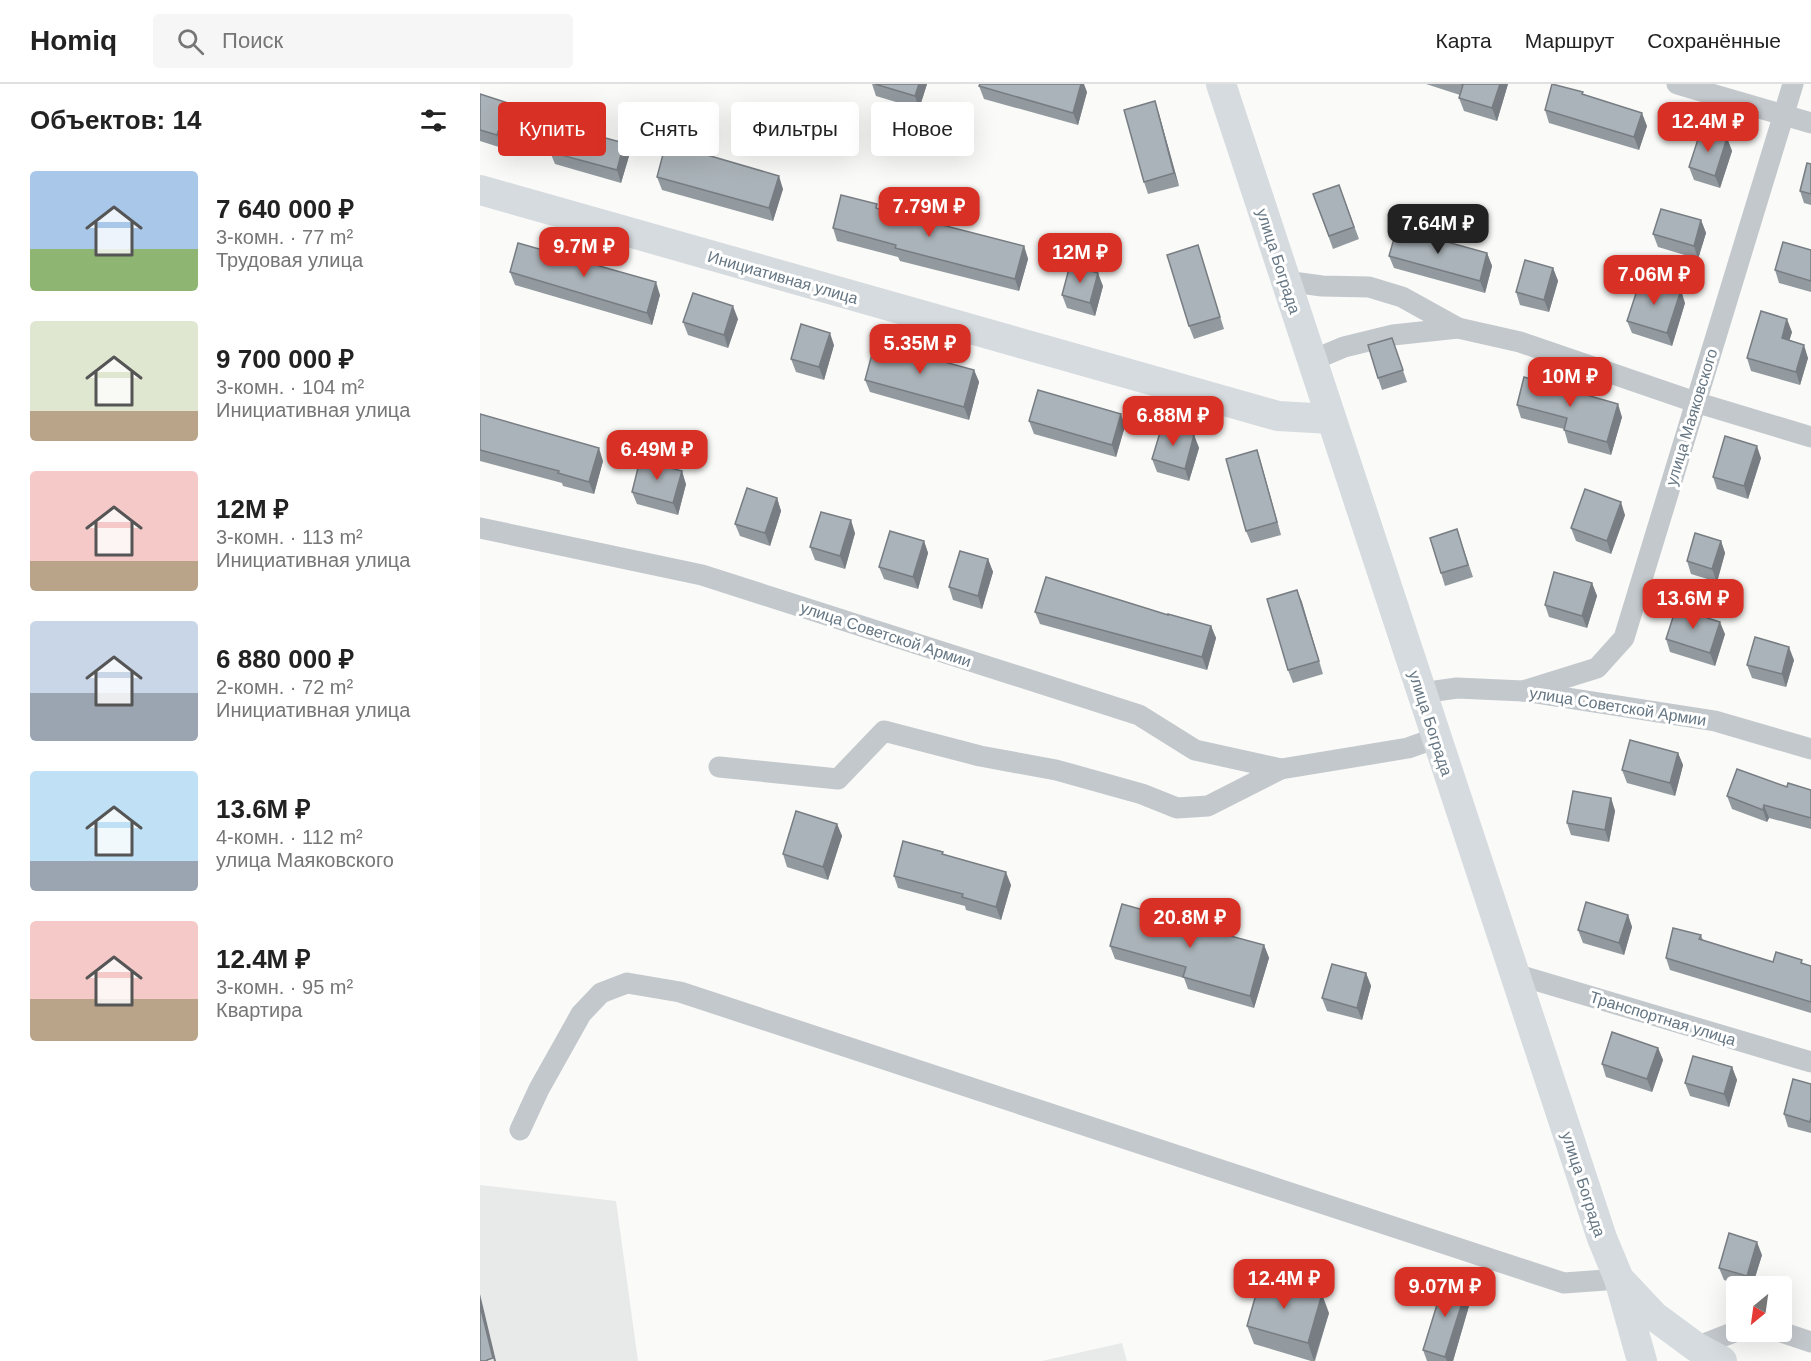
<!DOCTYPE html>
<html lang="ru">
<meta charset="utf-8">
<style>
body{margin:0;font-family:Helvetica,sans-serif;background:#f6f6f6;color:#222;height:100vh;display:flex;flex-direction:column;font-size:22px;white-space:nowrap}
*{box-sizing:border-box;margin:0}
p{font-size:20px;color:#767676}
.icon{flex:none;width:33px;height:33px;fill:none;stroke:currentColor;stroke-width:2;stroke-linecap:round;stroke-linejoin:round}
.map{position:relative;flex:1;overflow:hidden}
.panel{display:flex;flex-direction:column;background:#fff;width:480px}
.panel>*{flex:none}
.top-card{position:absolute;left:18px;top:18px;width:570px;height:54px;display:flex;gap:12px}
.needle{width:39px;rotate:209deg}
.buttons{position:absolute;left:1246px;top:1192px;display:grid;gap:12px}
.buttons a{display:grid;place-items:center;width:66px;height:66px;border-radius:6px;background:#fff;box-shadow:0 6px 24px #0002;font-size:30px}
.price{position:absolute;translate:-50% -51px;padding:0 14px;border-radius:12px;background:#d93025;color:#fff;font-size:20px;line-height:39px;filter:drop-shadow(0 2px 3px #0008)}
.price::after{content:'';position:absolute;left:50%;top:36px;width:18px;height:14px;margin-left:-9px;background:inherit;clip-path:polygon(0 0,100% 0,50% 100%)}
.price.current{background:#222;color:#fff}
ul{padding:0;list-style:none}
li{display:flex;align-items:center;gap:18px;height:150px;padding:0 30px}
li span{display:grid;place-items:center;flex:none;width:168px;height:120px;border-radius:6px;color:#555}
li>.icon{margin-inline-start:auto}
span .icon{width:72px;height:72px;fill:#fffc;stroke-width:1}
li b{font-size:26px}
h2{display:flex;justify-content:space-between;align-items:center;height:72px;padding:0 30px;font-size:26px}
.tag{padding:0 21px;border-radius:6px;background:#fff;box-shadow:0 6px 24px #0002;font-size:21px;line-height:54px}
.tag.current{background:#d93025;color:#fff}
header{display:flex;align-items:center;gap:36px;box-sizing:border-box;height:84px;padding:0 30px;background:#fff;border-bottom:2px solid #e0e0e0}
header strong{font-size:28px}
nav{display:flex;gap:33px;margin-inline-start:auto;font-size:21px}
.search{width:420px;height:54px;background:#f6f6f6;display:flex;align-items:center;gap:15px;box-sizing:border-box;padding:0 21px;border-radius:6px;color:#767676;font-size:22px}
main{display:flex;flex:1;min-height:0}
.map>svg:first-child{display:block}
</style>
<header>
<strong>Homiq</strong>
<div class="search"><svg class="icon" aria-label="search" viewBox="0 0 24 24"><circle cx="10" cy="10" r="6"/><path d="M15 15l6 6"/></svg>Поиск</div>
<nav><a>Карта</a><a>Маршрут</a><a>Сохранённые</a></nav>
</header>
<main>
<section class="panel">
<h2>Объектов: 14<svg class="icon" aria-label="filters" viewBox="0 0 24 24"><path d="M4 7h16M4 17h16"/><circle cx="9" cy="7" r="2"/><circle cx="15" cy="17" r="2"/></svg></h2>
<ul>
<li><span style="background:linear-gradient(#a9c7e8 65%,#8fb573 0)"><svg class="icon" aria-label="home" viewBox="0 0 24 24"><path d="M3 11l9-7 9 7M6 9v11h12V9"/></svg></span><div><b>7 640 000 ₽</b><p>3-комн. · 77 m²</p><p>Трудовая улица</p></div></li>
<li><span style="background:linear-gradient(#dfe7d0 75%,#b9a48a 0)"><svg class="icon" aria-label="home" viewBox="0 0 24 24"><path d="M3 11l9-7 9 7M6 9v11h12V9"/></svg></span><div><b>9 700 000 ₽</b><p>3-комн. · 104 m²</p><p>Инициативная улица</p></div></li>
<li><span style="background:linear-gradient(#f6c9c9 75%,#b9a48a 0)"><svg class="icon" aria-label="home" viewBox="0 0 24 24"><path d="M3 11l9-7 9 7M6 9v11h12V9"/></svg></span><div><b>12M ₽</b><p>3-комн. · 113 m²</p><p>Инициативная улица</p></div></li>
<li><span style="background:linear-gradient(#c9d6e8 60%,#9aa5b1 0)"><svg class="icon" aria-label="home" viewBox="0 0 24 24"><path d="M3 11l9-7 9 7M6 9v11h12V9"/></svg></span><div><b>6 880 000 ₽</b><p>2-комн. · 72 m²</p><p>Инициативная улица</p></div></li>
<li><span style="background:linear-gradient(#bfe0f5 75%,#9aa5b1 0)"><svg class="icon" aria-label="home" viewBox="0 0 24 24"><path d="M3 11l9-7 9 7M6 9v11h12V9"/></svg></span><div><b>13.6M ₽</b><p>4-комн. · 112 m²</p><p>улица Маяковского</p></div></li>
<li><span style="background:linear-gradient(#f6c9c9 65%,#b9a48a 0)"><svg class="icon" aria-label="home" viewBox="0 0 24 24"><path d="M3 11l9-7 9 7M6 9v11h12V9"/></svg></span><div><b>12.4M ₽</b><p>3-комн. · 95 m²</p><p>Квартира</p></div></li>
</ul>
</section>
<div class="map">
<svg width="1331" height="1277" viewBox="0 0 1331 1277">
<rect width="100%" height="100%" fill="#fafaf8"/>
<!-- built -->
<g fill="#e8e9e9">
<polygon points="0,1101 136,1117 158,1277 0,1277"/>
<polygon points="642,1259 647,1277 562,1277"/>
</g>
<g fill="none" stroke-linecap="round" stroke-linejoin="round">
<!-- street -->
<g stroke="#c3c8cc" stroke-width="21">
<polyline points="1197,0 1331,39"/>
<polyline points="805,197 842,202 889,203 922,213 978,244"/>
<polyline points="833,276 864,263 913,251 978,244 1040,258 1215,318 1331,353"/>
<polyline points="0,444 222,491 659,631 715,666 801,685 928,664 956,654"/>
<polyline points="1043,607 1117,584 1144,554 1313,0"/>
<polyline points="942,609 977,604 1043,607 1235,637 1331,665"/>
<polyline points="239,683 358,695 404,647 500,672 576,686 662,710 697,724 728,722 801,685"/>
<polyline points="1035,890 1331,978"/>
<polyline points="40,1046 59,1005 101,930 121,909 147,899 200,908 1084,1199 1139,1195"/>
<polyline points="1301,1248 1331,1258"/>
<polyline points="1216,1263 1257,1247"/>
</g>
<!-- secondary -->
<g stroke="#d6dbdf" stroke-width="30">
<polyline points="741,0 1122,1154 1139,1195 1162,1277"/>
<polyline points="0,106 798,332 851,335"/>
<polyline points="1143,1199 1174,1232 1216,1263 1242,1277"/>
</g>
</g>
<!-- wall -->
<g fill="#929a9f">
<polygon points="392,0 447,0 439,25 396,12"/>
<polygon points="946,0 1028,0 1017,37 984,27 979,14 980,11"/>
<polygon points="499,2 607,8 598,41 504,15"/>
<polygon points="1103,8 1103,10 1167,42 1159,66 1069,39 1065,26"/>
<polygon points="0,10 28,19 32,32 22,64 0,57"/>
<polygon points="679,30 699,102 668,110 664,98"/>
<polygon points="1247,54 1252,67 1240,104 1214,96 1209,83"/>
<polygon points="144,59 149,72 141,99 75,80 70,68"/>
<polygon points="1331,80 1331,121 1324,119 1320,107"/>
<polygon points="177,93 303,105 293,137 182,106"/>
<polygon points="859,101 879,155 853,165 833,110"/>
<polygon points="398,124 544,162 548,175 539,207 420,177 418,173 357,157 353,144"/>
<polygon points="1221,136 1226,149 1218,175 1178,163 1173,150"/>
<polygon points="718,161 744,245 714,255 709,242"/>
<polygon points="1331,166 1331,208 1299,199 1295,186"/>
<polygon points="1007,169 1012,182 1005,209 914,184 909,172"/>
<polygon points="1073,184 1078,197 1069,228 1040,221 1036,208"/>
<polygon points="30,188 180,211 172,241 35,201"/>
<polygon points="623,202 615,232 587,224 582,211"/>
<polygon points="1205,219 1192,262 1152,249 1147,237"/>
<polygon points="258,235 248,264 208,251 203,238"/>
<polygon points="1312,248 1309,257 1328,274 1320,301 1271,287 1267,274"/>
<polygon points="912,254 927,298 902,306 898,294"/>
<polygon points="354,261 344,296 316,288 311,275"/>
<polygon points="494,286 499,298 489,336 390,308 385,296"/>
<polygon points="1037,321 1142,333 1131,371 1088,359 1084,345 1041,334"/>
<polygon points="0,330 123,377 114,410 83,402 82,399 0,377"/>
<polygon points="549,337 645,342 636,373 554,350"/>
<polygon points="714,351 719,364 709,397 677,388 672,375"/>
<polygon points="1281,374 1268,415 1237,405 1233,393"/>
<polygon points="781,379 801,451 771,459 766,447"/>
<polygon points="206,400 198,431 157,420 152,408"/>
<polygon points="297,414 301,427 290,462 260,452 255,440"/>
<polygon points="1145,431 1131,470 1096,457 1091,444"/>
<polygon points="977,445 993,493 965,502 961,489"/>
<polygon points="375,449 365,485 335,476 330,463"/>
<polygon points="444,457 448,469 438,505 404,495 399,483"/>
<polygon points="1241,457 1245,469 1237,498 1211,490 1207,477"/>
<polygon points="508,475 513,488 502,525 473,516 469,503"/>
<polygon points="1112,499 1117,512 1107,544 1069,533 1065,521"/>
<polygon points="817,506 843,590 813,599 808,586"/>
<polygon points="555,528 688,531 731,542 736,554 727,586 560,540"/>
<polygon points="1245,550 1235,582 1190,568 1186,555"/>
<polygon points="1314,576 1306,603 1272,594 1267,581"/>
<polygon points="1198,669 1203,681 1195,712 1147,699 1142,686"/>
<polygon points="1307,703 1331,706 1331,745 1289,734 1287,738 1252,725 1247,712"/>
<polygon points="1131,714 1135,727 1129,758 1091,751 1087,739"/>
<polygon points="357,740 362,752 348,796 307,783 303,770"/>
<polygon points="464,770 531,801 521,836 486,826 485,822 418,804 414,792"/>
<polygon points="1148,831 1152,843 1144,871 1103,859 1098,846"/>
<polygon points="685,832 686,834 784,861 789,874 774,924 708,905 704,894 635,875 630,862"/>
<polygon points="1221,851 1223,856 1293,878 1324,880 1331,882 1331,929 1190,886 1186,874"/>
<polygon points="886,889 891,902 882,936 847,927 842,914"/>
<polygon points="1178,964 1183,976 1172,1008 1126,993 1122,980"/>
<polygon points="1252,983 1257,996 1249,1023 1210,1012 1205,999"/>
<polygon points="1331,1000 1331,1049 1308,1043 1304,1030"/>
<polygon points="1282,1171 1272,1203 1266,1203 1244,1196 1239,1184"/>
<polygon points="991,1215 973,1277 947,1277 943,1266"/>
<polygon points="849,1229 835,1277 831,1277 774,1260 767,1242"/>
</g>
<!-- shaded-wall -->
<g fill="#777d82">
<polygon points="439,0 447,0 439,25 435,12"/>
<polygon points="601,0 604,0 607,8 598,41 593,29"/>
<polygon points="1020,0 1028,0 1017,37 1012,24"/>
<polygon points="675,17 679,30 699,102 694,89"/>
<polygon points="28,19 32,32 22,64 17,51"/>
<polygon points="1162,29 1167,42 1159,66 1154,53"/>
<polygon points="1247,54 1252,67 1240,104 1235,92"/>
<polygon points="144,59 149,72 141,99 137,86"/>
<polygon points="299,92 303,105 293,137 289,124"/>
<polygon points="1221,136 1226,149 1218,175 1214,162"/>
<polygon points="544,162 548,175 539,207 535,195"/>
<polygon points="1007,169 1012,182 1005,209 1000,197"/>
<polygon points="1073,184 1078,197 1069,228 1064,216"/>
<polygon points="618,189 623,202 615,232 610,219"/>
<polygon points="176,198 180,211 172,241 167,229"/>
<polygon points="1201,206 1205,219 1192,262 1187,249"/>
<polygon points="253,222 258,235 248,264 244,251"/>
<polygon points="1307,235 1312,248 1306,267 1302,254"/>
<polygon points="350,249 354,261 344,296 339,283"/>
<polygon points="1324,261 1328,274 1320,301 1316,288"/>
<polygon points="494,286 499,298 489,336 484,323"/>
<polygon points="1138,320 1142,333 1131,371 1127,358"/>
<polygon points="641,330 645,342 636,373 632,361"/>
<polygon points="714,351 719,364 709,397 705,385"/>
<polygon points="1277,362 1281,374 1268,415 1264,402"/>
<polygon points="119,364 123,377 114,410 109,398"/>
<polygon points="777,366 781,379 801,451 797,438"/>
<polygon points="202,387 206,400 198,431 193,419"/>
<polygon points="297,414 301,427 290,462 285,449"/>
<polygon points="1141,418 1145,431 1131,470 1127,457"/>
<polygon points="371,436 375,449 365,485 360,472"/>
<polygon points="444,457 448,469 438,505 433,493"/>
<polygon points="1241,457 1245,469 1237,498 1232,485"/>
<polygon points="508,475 513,488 502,525 498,512"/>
<polygon points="1112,499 1117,512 1107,544 1102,532"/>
<polygon points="817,506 822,518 843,590 839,577"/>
<polygon points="1240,538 1245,550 1235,582 1230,569"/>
<polygon points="731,542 736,554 727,586 722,573"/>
<polygon points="1309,563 1314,576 1306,603 1302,590"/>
<polygon points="1198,669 1203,681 1195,712 1190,699"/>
<polygon points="1131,714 1135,727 1129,758 1125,746"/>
<polygon points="1284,721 1289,734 1287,738 1283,726"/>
<polygon points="357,740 362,752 348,796 343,783"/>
<polygon points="526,788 531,801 521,836 516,823"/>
<polygon points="1148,831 1152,843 1144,871 1139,859"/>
<polygon points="784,861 789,874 774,924 770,912"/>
<polygon points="886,889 891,902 882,936 877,924"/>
<polygon points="1178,964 1183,976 1172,1008 1167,995"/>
<polygon points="1252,983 1257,996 1249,1023 1244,1010"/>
<polygon points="1277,1158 1282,1171 1272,1203 1271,1203 1267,1192"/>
<polygon points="987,1203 991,1215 973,1277 967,1277 965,1273"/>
<polygon points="0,1210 16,1277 14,1277 0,1221"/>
<polygon points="842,1210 849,1229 834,1277 828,1259"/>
</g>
<!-- building -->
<g fill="#aab3b9" stroke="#777d82" stroke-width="1.5">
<polygon points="395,0 439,0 435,12"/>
<polygon points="500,0 601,0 593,29 499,2"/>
<polygon points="981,0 1020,0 1012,24 979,14 983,1"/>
<polygon points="1072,0 1103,8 1102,10 1162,29 1154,53 1065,26"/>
<polygon points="0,10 28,19 17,51 0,46"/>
<polygon points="675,17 694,89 664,98 644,26"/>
<polygon points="78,41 144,59 137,86 70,68"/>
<polygon points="1221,46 1247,54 1235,92 1209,83"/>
<polygon points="186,59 299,92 289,124 177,93"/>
<polygon points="1327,79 1331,80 1331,110 1320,107"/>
<polygon points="859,101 874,143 849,152 833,110"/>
<polygon points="361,111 397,120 396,124 544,162 535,195 415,164 416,161 353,144"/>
<polygon points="1181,125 1221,136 1214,162 1173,150"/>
<polygon points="917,144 1007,169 1000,197 909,172"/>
<polygon points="1303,158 1331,166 1331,197 1295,186"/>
<polygon points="38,159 176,198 167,229 30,188"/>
<polygon points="718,161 740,233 709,242 687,171"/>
<polygon points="1045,176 1073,184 1064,216 1036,208"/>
<polygon points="590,181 618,189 610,219 582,211"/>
<polygon points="1161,194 1201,206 1187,249 1147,237"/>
<polygon points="213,209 253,222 244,251 203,238"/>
<polygon points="1281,227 1307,235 1302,254 1324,261 1316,288 1267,274"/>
<polygon points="321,240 350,249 339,283 311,275"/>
<polygon points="912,254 923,286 898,294 888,261"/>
<polygon points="395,259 494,286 484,323 385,296"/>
<polygon points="1044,293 1138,320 1127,358 1084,346 1087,334 1037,321"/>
<polygon points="558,306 641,330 632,361 549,337"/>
<polygon points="0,330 119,364 109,398 78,389 79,387 0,366"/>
<polygon points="682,342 714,351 705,385 672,375"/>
<polygon points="1245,352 1277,362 1264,402 1233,393"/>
<polygon points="777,366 797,438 766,447 746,375"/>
<polygon points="160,376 202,387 193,419 152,408"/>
<polygon points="267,404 297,414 285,449 255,440"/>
<polygon points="1105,405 1141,418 1127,457 1091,444"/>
<polygon points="341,428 371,436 360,472 330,463"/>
<polygon points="977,445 988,481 961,489 950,454"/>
<polygon points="410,447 444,457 433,493 399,483"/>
<polygon points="1215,449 1241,457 1232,485 1207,477"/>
<polygon points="480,467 508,475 498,512 469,503"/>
<polygon points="1074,488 1112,499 1102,532 1065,521"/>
<polygon points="566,493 688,531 688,530 731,542 722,573 555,528"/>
<polygon points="817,506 839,577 808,586 787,515"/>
<polygon points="1196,524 1240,538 1230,569 1186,555"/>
<polygon points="1275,553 1309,563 1302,590 1267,581"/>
<polygon points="1150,656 1198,669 1190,699 1142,686"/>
<polygon points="1257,685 1307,703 1308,699 1331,706 1331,734 1284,721 1283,726 1247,712"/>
<polygon points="1093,707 1131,714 1125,746 1087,739"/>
<polygon points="316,727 357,740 343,783 303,770"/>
<polygon points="423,757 463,768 462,770 526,788 516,823 482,813 483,810 414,792"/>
<polygon points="1106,818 1148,831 1139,859 1098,846"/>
<polygon points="642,820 685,832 684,834 784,861 770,912 703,893 706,883 630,862"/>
<polygon points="1193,844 1221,851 1219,855 1293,878 1296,868 1322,876 1321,879 1331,882 1331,918 1186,874"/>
<polygon points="852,880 886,889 877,924 842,914"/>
<polygon points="1132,948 1178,964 1167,995 1122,980"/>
<polygon points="1213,972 1252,983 1244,1010 1205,999"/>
<polygon points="1313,995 1331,1000 1331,1033 1330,1038 1304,1030"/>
<polygon points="1249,1149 1277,1158 1267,1192 1239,1184"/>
<polygon points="781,1193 842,1210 828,1259 767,1242"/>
<polygon points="965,1195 987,1203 965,1273 943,1266"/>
<polygon points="0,1221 13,1274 7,1276 7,1277 0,1277"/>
</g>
<g text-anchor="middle" stroke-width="6" stroke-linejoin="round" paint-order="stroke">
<!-- street labels -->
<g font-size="16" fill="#657683" stroke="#fff">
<text transform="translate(799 177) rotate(72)" y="6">улица Бограда</text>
<text transform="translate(303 193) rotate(16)" y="6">Инициативная улица</text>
<text transform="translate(1211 333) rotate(-73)" y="6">улица Маяковского</text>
<text transform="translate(406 550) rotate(18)" y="6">улица Советской Армии</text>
<text transform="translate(1138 622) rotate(9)" y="6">улица Советской Армии</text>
<text transform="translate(951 639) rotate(72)" y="6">улица Бограда</text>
<text transform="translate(1183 934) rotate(17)" y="6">Транспортная улица</text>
<text transform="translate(1104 1100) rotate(72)" y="6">улица Бограда</text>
</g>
</g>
</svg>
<div class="buttons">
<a><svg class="needle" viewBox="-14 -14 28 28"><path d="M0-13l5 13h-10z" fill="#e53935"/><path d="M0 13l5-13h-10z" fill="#767676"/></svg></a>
</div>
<b class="price" style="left:1228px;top:69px">12.4M ₽</b>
<b class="price" style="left:449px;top:154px">7.79M ₽</b>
<b class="price current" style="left:958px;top:171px">7.64M ₽</b>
<b class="price" style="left:104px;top:194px">9.7M ₽</b>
<b class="price" style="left:600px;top:200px">12M ₽</b>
<b class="price" style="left:1174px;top:222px">7.06M ₽</b>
<b class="price" style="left:440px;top:291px">5.35M ₽</b>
<b class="price" style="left:1090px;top:324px">10M ₽</b>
<b class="price" style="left:693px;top:363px">6.88M ₽</b>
<b class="price" style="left:177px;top:397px">6.49M ₽</b>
<b class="price" style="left:1213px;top:546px">13.6M ₽</b>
<b class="price" style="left:710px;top:865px">20.8M ₽</b>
<b class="price" style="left:804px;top:1226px">12.4M ₽</b>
<b class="price" style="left:965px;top:1234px">9.07M ₽</b>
<div class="top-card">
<a class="tag current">Купить</a>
<a class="tag">Снять</a>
<a class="tag">Фильтры</a>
<a class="tag">Новое</a>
</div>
</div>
</main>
